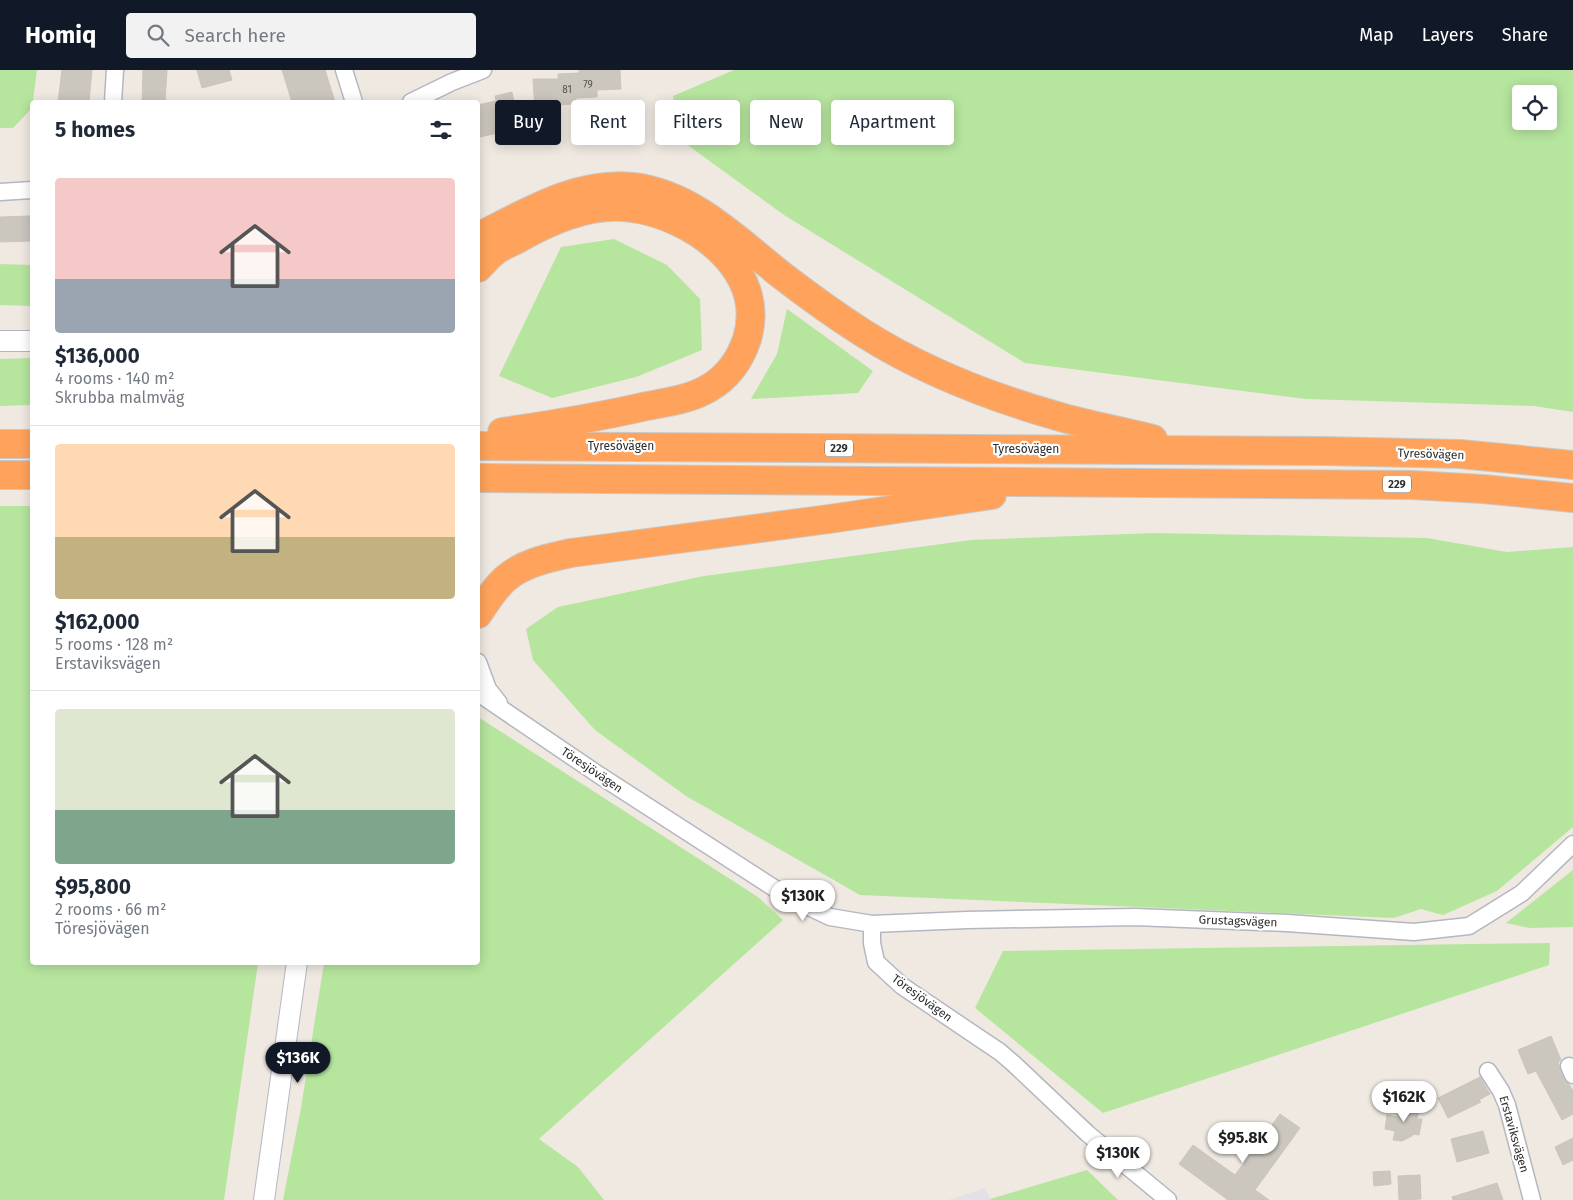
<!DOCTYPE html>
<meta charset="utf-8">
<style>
body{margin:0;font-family:"Fira Sans",sans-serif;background:#f2f2f3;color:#1f2937;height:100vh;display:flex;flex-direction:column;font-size:19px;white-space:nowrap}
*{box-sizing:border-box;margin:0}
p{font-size:16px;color:#747a83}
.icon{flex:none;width:28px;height:28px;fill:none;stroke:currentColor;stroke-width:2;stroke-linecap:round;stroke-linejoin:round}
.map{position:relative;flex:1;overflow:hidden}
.details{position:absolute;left:30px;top:30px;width:450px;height:865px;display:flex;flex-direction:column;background:#fff;border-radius:5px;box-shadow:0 2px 12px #0003}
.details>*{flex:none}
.guide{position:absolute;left:495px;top:30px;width:475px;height:45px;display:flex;gap:10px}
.tools{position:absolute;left:1512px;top:15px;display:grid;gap:10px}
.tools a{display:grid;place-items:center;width:45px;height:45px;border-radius:5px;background:#fff;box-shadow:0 2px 12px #0003;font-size:25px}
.price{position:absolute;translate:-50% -42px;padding:0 11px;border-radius:18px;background:#fff;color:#222;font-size:16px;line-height:32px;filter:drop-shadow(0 1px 2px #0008)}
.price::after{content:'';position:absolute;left:50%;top:30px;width:15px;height:11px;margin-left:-8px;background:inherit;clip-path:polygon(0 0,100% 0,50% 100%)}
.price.on{background:#111827;color:#fff}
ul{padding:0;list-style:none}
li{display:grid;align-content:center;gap:10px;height:265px;padding:0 25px}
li+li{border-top:1px solid #e0e1e3}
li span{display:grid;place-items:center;height:155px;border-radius:5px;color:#555}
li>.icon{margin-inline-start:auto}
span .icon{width:90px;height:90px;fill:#fffc;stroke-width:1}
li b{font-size:21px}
h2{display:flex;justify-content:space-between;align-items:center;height:60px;padding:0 25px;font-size:21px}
.tag{padding:0 18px;border-radius:5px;background:#fff;box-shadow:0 2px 12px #0003;font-size:18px;line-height:45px}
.tag.on{background:#111827;color:#fff}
header{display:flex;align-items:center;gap:30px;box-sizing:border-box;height:70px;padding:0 25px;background:#111827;color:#fff}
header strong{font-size:24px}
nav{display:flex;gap:28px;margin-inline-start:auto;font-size:18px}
.search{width:350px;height:45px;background:#f2f2f3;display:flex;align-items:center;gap:12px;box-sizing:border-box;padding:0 18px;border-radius:5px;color:#747a83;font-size:19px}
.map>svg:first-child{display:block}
</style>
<header>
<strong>Homiq</strong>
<div class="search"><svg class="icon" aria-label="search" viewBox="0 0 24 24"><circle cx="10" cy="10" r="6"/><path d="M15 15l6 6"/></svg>Search here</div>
<nav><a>Map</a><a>Layers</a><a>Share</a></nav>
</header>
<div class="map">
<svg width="1573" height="1130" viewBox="0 0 1573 1130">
<rect width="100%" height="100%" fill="#efe9e1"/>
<!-- industrial -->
<polygon fill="#e3e1e8" points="985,1118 991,1130 948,1130"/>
<!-- green -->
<g fill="#b6e59e" fill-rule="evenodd">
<polygon points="0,0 37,0 32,38 13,58 0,58"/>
<path d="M 734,0 L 1573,0 L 1573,342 L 1534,336 L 1306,329 L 1025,293 L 784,145 L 682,71 L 673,26 ZM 1521,24 L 1549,24 L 1549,51 L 1521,51 Z"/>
<polygon points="614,169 667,195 700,229 702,280 636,307 552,328 499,306 561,177"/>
<polygon points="0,194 32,195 32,236 0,235"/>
<polygon points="787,239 873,301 858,323 751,329 777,284"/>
<polygon points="32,288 32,335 0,336 0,289"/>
<polygon points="0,436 32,436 32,892 258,893 224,1130 0,1130"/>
<polygon points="1154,463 1427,468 1507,482 1573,477 1573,757 1497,821 1443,845 1421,839 1394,848 860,825 686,726 595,660 533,590 526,559 558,537 704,506 971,470"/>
<polygon points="478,647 758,827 783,850 539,1069 578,1097 604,1130 283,1130 301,1038 324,893 478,892"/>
<polygon points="1573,800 1573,857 1530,858 1506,853"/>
<polygon points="1550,873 1549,895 1103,1043 975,938 1003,881"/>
<polygon points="1087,1100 1118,1130 991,1130 990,1129"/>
</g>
<!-- building -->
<g fill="#cbc7bf" stroke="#cbc5ba">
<polygon points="62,0 92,0 89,32 58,32"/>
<polygon points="143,0 167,0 165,32 142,32"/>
<polygon points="197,0 229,0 232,10 202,18"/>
<polygon points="282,0 325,0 335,32 292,32"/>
<polygon points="579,0 620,0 621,19 597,20 597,27 576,28 576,34 552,35 552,40 535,41 533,9 558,9 558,4 579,3"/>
<polygon points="512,22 518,53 496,58 497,63 480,67 478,57 478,35 496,31 495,26"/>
<polygon points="30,146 30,154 32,154 32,171 0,172 0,147"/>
<polygon points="1551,966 1561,990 1558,992 1560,1000 1564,1009 1569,1014 1573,1021 1573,1044 1562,1050 1536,1001 1528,1004 1518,980"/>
<polygon points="1480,1007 1490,1024 1479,1030 1481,1032 1448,1048 1438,1028"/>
<polygon points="1399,1035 1419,1039 1417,1049 1422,1049 1419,1065 1413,1064 1412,1066 1402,1071 1393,1070 1395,1061 1385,1059 1387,1045 1397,1047"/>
<polygon points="1280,1044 1300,1058 1255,1120 1269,1130 1228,1130 1179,1094 1193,1075 1235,1105"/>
<polygon points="1483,1061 1489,1083 1457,1092 1451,1069"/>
<polygon points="1573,1068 1573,1090 1563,1095 1555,1077"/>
<polygon points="1390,1101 1391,1114 1374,1116 1373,1102"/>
<polygon points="1420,1105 1421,1129 1399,1130 1398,1106"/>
<polygon points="1497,1113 1503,1130 1453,1130 1452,1127"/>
</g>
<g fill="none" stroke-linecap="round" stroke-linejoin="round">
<!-- minor casing -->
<g stroke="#b4b7c1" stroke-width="19">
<g id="minor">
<polyline points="344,0 354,32"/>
<polyline points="113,32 115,0"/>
<polyline points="411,32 452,12 483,0"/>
<polyline points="0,122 32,120"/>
<polyline points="478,592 488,619 499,633"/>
<polyline points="478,623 599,705 788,827 830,847 872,854 872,873 876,892 902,916 1000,982 1014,994 1088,1064 1168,1130"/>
<polyline points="872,854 967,850 1135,847 1287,853 1414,862 1469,856 1522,823 1573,774"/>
<polyline points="1569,996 1573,1005"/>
<polyline points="1488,1001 1501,1021 1507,1035 1532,1130"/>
</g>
</g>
<!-- tertiary casing -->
<g stroke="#b4b7c1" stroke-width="22">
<g id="tertiary">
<polyline points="0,271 32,271"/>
<polyline points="264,1130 297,892"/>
</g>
</g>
<!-- motorway casing -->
<g stroke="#c9c9c9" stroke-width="30">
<g id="motorway">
<path d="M 478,167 C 526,143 577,111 633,117 C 692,124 736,169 780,204 C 807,225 835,245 863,263 C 923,301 990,327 1057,346 C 1088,355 1121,361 1153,369"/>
<path d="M 478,198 C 483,193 488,187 494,182 C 500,177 507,174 514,171 C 548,151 591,131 632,138 C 692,146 768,199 747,269 C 740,290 728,307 709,318 C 691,329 668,332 647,336 C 599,347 551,355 502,362"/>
<polyline points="0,374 32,374"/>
<polyline points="478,376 1323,381 1460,384 1573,395"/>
<polyline points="0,405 32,405"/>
<polyline points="478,408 1412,415 1483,419 1573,428"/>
<path d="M 478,544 C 486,532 494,519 505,509 C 523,493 548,488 571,483 L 829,449 L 992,425"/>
</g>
</g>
<!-- minor -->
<use href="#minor" stroke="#fff" stroke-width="16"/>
<!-- tertiary -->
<use href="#tertiary" stroke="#fff" stroke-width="20"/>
<!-- motorway -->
<use href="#motorway" stroke="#ffa35c" stroke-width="28"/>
</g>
<g text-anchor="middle" stroke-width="4.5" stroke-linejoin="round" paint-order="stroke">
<!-- number labels -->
<g font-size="10" fill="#555452">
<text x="588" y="18">79</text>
<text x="567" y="23">81</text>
</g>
<!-- shield labels -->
<g fill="#fff" stroke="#6d6d6d" stroke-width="1">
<rect x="825" y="369.5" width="28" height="17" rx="4"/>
<rect x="1383" y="405.5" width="28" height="17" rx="4"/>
</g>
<g font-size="11" font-weight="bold" fill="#2e2e2e">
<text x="839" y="382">229</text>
<text x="1397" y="418">229</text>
</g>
<!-- street labels -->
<g font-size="12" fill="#2e2e2e" stroke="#fff">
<text x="621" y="380">Tyresövägen</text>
<text x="1026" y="383">Tyresövägen</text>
<text transform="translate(1431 384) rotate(2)" y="4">Tyresövägen</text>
<text transform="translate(592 700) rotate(34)" y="4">Töresjövägen</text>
<text transform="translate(1238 851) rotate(2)" y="4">Grustagsvägen</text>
<text transform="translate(922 928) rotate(36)" y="4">Töresjövägen</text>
<text transform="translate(1514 1064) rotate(74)" y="4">Erstaviksvägen</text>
</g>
</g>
</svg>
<div class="tools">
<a><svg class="icon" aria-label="locate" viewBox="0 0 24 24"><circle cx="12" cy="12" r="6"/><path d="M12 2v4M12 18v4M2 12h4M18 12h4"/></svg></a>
</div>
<b class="price" style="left:803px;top:852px">$130K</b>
<b class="price on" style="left:298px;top:1014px">$136K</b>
<b class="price" style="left:1404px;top:1053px">$162K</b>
<b class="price" style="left:1243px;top:1094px">$95.8K</b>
<b class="price" style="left:1118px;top:1109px">$130K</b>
<div class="guide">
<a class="tag on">Buy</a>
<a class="tag">Rent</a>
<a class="tag">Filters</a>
<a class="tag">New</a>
<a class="tag">Apartment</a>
</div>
<section class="details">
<h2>5 homes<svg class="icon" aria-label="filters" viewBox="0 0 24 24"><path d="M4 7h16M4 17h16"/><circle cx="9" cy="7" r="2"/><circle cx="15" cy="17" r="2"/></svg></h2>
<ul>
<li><span style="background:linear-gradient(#f6c9c9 65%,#9aa5b1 0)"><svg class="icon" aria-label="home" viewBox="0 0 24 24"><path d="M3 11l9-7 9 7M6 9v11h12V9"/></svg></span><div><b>$136,000</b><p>4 rooms · 140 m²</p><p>Skrubba malmväg</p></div></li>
<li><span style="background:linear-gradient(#ffd9b3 60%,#c2b280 0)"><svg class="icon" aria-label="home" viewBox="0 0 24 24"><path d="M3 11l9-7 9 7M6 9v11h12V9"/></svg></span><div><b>$162,000</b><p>5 rooms · 128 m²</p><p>Erstaviksvägen</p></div></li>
<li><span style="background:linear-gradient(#dfe7d0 65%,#7fa58c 0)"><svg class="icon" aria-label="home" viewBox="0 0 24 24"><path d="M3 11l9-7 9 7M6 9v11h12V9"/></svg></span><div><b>$95,800</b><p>2 rooms · 66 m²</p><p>Töresjövägen</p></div></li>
</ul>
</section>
</div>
